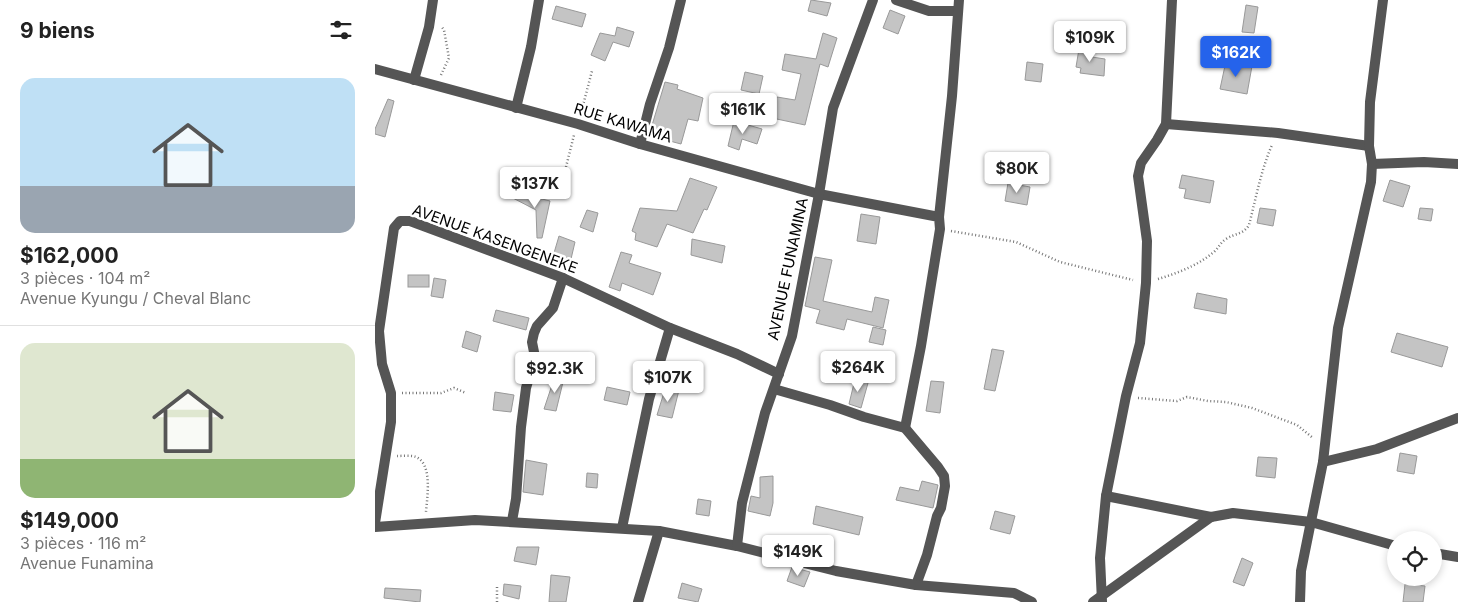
<!DOCTYPE html>
<html lang="fr">
<meta charset="utf-8">
<style>
body{margin:0;font-family:Inter,sans-serif;background:#f2f2f2;color:#222;height:100vh;display:flex;flex-direction:column;font-size:19px;white-space:nowrap}
*{box-sizing:border-box;margin:0}
p{font-size:16px;color:#767676}
.icon{flex:none;width:28px;height:28px;fill:none;stroke:currentColor;stroke-width:2;stroke-linecap:round;stroke-linejoin:round}
.map{position:relative;flex:1;overflow:hidden}
.details{display:flex;flex-direction:column;background:#fff;width:375px}
.details>*{flex:none}
.controls{position:absolute;left:1012px;top:531px;display:grid;gap:10px}
.controls a{display:grid;place-items:center;width:55px;height:55px;border-radius:50%;background:#fff;box-shadow:0 2px 8px #0003;font-size:25px}
.price{position:absolute;translate:-50% -42px;padding:0 11px;border-radius:5px;background:#fff;color:#222;font-size:16px;line-height:32px;filter:drop-shadow(0 1px 2px #0008)}
.price::after{content:'';position:absolute;left:50%;top:30px;width:15px;height:11px;margin-left:-8px;background:inherit;clip-path:polygon(0 0,100% 0,50% 100%)}
.price.active{background:#2563eb;color:#fff}
ul{padding:0;list-style:none}
li{display:grid;align-content:center;gap:10px;height:265px;padding:0 20px}
li+li{border-top:1px solid #e0e0e0}
li span{display:grid;place-items:center;height:155px;border-radius:15px;color:#555}
li>.icon{margin-inline-start:auto}
span .icon{width:90px;height:90px;fill:#fffc;stroke-width:1}
li b{font-size:21px}
h2{display:flex;justify-content:space-between;align-items:center;height:60px;padding:0 20px;font-size:21px}
main{display:flex;flex:1;min-height:0}
.map>svg:first-child{display:block}
</style>
<main>
<section class="details">
<h2>9 biens<svg class="icon" aria-label="filters" viewBox="0 0 24 24"><path d="M4 7h16M4 17h16"/><circle cx="9" cy="7" r="2"/><circle cx="15" cy="17" r="2"/></svg></h2>
<ul>
<li><span style="background:linear-gradient(#bfe0f5 70%,#9aa5b1 0)"><svg class="icon" aria-label="home" viewBox="0 0 24 24"><path d="M3 11l9-7 9 7M6 9v11h12V9"/></svg></span><div><b>$162,000</b><p>3 pièces · 104 m²</p><p>Avenue Kyungu / Cheval Blanc</p></div></li>
<li><span style="background:linear-gradient(#dfe7d0 75%,#8fb573 0)"><svg class="icon" aria-label="home" viewBox="0 0 24 24"><path d="M3 11l9-7 9 7M6 9v11h12V9"/></svg></span><div><b>$149,000</b><p>3 pièces · 116 m²</p><p>Avenue Funamina</p></div></li>
</ul>
</section>
<div class="map">
<svg width="1083" height="602" viewBox="0 0 1083 602">
<rect width="100%" height="100%" fill="#fff"/>
<!-- building -->
<g fill="#c4c4c4" stroke="#999">
<polygon points="436,0 456,3 452,16 433,11"/>
<polygon points="871,5 883,7 879,33 867,32"/>
<polygon points="181,6 211,14 207,27 177,19"/>
<polygon points="515,10 530,16 523,34 508,28"/>
<polygon points="242,27 259,32 254,47 238,42 230,61 216,55 225,33 240,36"/>
<polygon points="448,33 462,38 453,67 445,64 430,125 397,118 402,97 420,100 426,74 407,70 410,54 441,59"/>
<polygon points="704,49 718,51 717,57 730,59 729,76 705,73 706,68 701,67"/>
<polygon points="851,61 877,66 872,94 845,89"/>
<polygon points="652,62 668,64 666,82 650,80"/>
<polygon points="370,72 388,76 384,94 366,90"/>
<polygon points="290,82 303,85 302,89 328,98 323,121 313,119 306,144 291,140 292,137 275,132"/>
<polygon points="13,99 19,101 10,137 0,134 0,129"/>
<polygon points="359,121 387,129 382,144 367,139 364,150 353,146"/>
<polygon points="807,175 839,181 835,203 809,198 811,189 804,188"/>
<polygon points="315,178 342,187 332,210 329,209 318,233 292,224 282,247 260,240 261,233 257,231 265,208 302,211"/>
<polygon points="1015,180 1035,186 1028,207 1008,201"/>
<polygon points="633,183 655,187 652,205 630,201"/>
<polygon points="135,191 175,201 167,238 162,238 161,210 134,196"/>
<polygon points="885,208 901,210 898,226 882,223"/>
<polygon points="1045,208 1058,209 1056,221 1043,219"/>
<polygon points="212,210 223,213 218,232 205,227"/>
<polygon points="486,214 505,217 501,244 482,241"/>
<polygon points="184,236 200,242 196,259 179,253"/>
<polygon points="317,239 350,246 347,263 316,255"/>
<polygon points="246,252 257,255 254,263 286,273 278,295 247,283 245,291 234,287"/>
<polygon points="440,257 457,260 448,301 497,312 500,297 514,300 508,328 472,319 469,330 441,323 445,310 430,306"/>
<rect x="33" y="275" width="21" height="12"/>
<polygon points="59,278 71,280 68,298 56,296"/>
<polygon points="822,293 852,299 851,314 819,308"/>
<polygon points="121,310 154,318 151,330 118,321"/>
<polygon points="498,327 511,330 508,345 494,342"/>
<polygon points="91,331 106,336 102,352 87,347"/>
<polygon points="1022,333 1073,347 1067,367 1016,352"/>
<polygon points="617,349 629,351 620,391 609,389"/>
<polygon points="180,376 189,378 181,411 169,409"/>
<polygon points="480,379 493,383 486,408 474,404"/>
<polygon points="556,381 569,382 565,413 551,411"/>
<polygon points="291,386 304,390 297,418 282,415"/>
<polygon points="232,387 255,392 252,405 229,400"/>
<polygon points="120,392 139,395 136,412 118,410"/>
<polygon points="1025,453 1042,456 1039,474 1022,471"/>
<polygon points="883,457 902,458 900,478 881,476"/>
<polygon points="151,460 172,464 168,495 148,492"/>
<polygon points="212,473 223,474 222,488 211,487"/>
<polygon points="398,476 398,503 395,516 373,511 376,496 385,498 385,477"/>
<polygon points="547,481 563,485 558,508 521,500 525,487 544,491"/>
<polygon points="323,499 336,501 334,516 321,514"/>
<polygon points="441,506 488,517 484,535 438,524"/>
<polygon points="620,511 640,516 635,534 615,529"/>
<polygon points="142,547 164,547 161,565 139,561"/>
<polygon points="867,558 878,563 869,586 858,582"/>
<polygon points="417,567 435,572 429,587 412,581"/>
<polygon points="176,575 195,577 191,602 174,602"/>
<polygon points="307,583 327,589 323,602 303,598"/>
<polygon points="129,584 146,586 144,599 128,595"/>
<polygon points="1030,584 1050,586 1048,602 1028,602"/>
<polygon points="10,588 46,590 45,602 9,598"/>
</g>
<g fill="none" stroke-linecap="round" stroke-linejoin="round">
<!-- path -->
<g stroke="#777" stroke-width="2.5" stroke-dasharray="1 2.5" stroke-linecap="butt">
<polyline points="66,75 74,58 69,30 66,26"/>
<polyline points="206,113 217,71"/>
<polyline points="191,167 199,135"/>
<polyline points="576,231 641,242 685,262 758,280"/>
<path d="M 783,279 C 803,273 824,265 840,251 C 844,247 846,242 851,239 C 860,233 868,235 874,225 C 881,198 886,170 897,145"/>
<polyline points="27,393 66,393 79,388 91,393"/>
<polyline points="763,398 802,401 812,397 833,401 851,402 877,408 922,425 938,438"/>
<path d="M 22,456 C 27,456 36,455 41,457 C 58,464 52,498 51,512"/>
<polyline points="122,587 122,602"/>
</g>
<!-- street -->
<g stroke="#555" stroke-width="10">
<polyline points="521,0 554,11 582,11"/>
<polyline points="0,69 203,124 265,144 444,194 564,217 565,229 546,346 530,428"/>
<polyline points="39,80 54,27 58,0"/>
<polyline points="141,108 156,47 164,0"/>
<polyline points="791,124 903,133 994,146"/>
<polyline points="265,144 275,104 294,48 306,0"/>
<polyline points="997,164 1049,162 1083,164"/>
<polyline points="564,217 577,96 584,0"/>
<polyline points="399,389 455,405 489,417 530,428 563,467 569,476 570,486 566,508 562,516 552,555 541,585"/>
<polyline points="948,462 1002,449 1083,418"/>
<polyline points="731,496 836,517"/>
<polyline points="137,521 141,499 146,427 151,388 160,357 157,342 159,333 162,326 178,308 188,278"/>
<polyline points="0,523 16,422 16,393 7,364 4,331 19,228 25,221 35,221 188,278 295,328 362,354 404,374"/>
<polyline points="0,527 100,520 284,531 362,546 461,571 541,585 639,593 657,602"/>
<polyline points="247,528 274,399 295,328"/>
<polyline points="362,546 367,503 390,413 417,336 444,194 458,108 498,0"/>
<polyline points="1059,553 1083,557"/>
<polyline points="263,602 284,531"/>
<polyline points="718,602 836,517 858,513 936,522 1021,546"/>
<polyline points="727,602 725,558 731,496 751,396 765,343 771,283 772,241 763,176 766,163 782,140 791,124 797,0"/>
<polyline points="925,602 926,571 948,462 963,328 996,182 997,164 994,146 995,102 1008,0"/>
</g>
</g>
<g text-anchor="middle" stroke-width="5" stroke-linejoin="round" paint-order="stroke">
<!-- street labels -->
<g font-size="15" fill="#000" stroke="#fff">
<text transform="translate(248 123) rotate(17)" y="5">RUE KAWAMA</text>
<text transform="translate(120 239) rotate(20)" y="5">AVENUE KASENGENEKE</text>
<text transform="translate(413 269) rotate(-78)" y="5">AVENUE FUNAMINA</text>
</g>
</g>
</svg>
<div class="controls">
<a><svg class="icon" aria-label="locate" viewBox="0 0 24 24"><circle cx="12" cy="12" r="6"/><path d="M12 2v4M12 18v4M2 12h4M18 12h4"/></svg></a>
</div>
<b class="price" style="left:715px;top:63px">$109K</b>
<b class="price active" style="left:861px;top:78px">$162K</b>
<b class="price" style="left:368px;top:135px">$161K</b>
<b class="price" style="left:642px;top:194px">$80K</b>
<b class="price" style="left:160px;top:209px">$137K</b>
<b class="price" style="left:483px;top:393px">$264K</b>
<b class="price" style="left:180px;top:394px">$92.3K</b>
<b class="price" style="left:293px;top:403px">$107K</b>
<b class="price" style="left:423px;top:577px">$149K</b>
</div>
</main>
